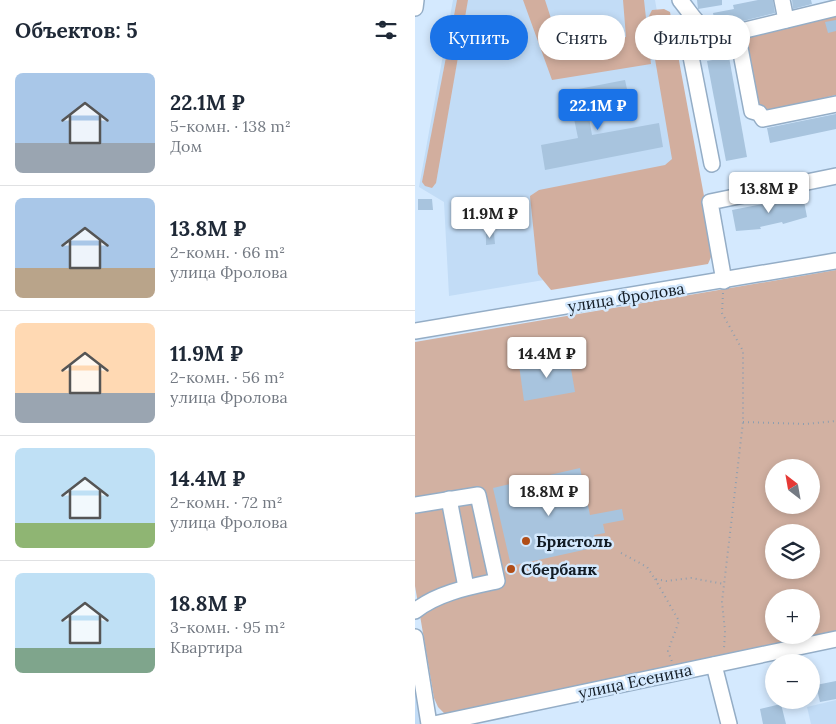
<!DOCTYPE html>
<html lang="ru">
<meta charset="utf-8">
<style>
body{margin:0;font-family:Lora,serif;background:#f6f6f7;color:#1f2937;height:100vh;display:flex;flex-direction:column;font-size:19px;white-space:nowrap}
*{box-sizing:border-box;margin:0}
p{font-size:16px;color:#747a83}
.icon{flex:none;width:28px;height:28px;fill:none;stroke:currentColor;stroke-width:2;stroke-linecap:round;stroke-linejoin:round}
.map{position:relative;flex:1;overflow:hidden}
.drawer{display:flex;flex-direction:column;background:#fff;width:415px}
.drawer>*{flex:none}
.top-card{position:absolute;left:15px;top:15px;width:330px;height:45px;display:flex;gap:10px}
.needle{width:32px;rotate:329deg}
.tools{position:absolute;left:350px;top:459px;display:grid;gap:10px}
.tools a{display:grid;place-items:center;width:55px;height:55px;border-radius:50%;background:#fff;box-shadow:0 2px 8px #0003;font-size:25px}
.price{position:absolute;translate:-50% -42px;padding:0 11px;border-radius:5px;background:#fff;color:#222;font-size:16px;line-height:32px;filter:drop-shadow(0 1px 2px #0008)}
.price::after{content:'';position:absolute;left:50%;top:30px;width:15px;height:11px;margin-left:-8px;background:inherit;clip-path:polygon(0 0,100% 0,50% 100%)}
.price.selected{background:#1a73e8;color:#fff}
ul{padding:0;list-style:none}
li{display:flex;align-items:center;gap:15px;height:125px;padding:0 15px}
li+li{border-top:1px solid #e0e1e3}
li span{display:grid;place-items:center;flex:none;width:140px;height:100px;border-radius:8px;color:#555}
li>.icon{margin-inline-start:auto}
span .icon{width:60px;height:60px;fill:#fffc;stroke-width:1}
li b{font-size:21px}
h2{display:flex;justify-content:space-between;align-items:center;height:60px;padding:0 15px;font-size:21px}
.pill{padding:0 18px;border-radius:22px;background:#fff;box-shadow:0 2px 8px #0003;font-size:18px;line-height:45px}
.pill.selected{background:#1a73e8;color:#fff}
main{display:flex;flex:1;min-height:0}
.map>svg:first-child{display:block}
</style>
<main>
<section class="drawer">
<h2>Объектов: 5<svg class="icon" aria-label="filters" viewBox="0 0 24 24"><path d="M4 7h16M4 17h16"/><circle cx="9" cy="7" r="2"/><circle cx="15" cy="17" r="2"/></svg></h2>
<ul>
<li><span style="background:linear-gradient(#a9c7e8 70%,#9aa5b1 0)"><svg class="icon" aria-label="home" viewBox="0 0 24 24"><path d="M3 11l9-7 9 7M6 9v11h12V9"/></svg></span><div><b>22.1M ₽</b><p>5-комн. · 138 m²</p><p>Дом</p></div></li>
<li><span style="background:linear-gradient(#a9c7e8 70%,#b9a48a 0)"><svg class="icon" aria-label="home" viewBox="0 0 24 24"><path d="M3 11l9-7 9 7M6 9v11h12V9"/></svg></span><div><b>13.8M ₽</b><p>2-комн. · 66 m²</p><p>улица Фролова</p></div></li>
<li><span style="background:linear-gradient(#ffd9b3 70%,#9aa5b1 0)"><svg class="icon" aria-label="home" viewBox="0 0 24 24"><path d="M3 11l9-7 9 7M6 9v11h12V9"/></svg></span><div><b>11.9M ₽</b><p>2-комн. · 56 m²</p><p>улица Фролова</p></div></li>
<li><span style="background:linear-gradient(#bfe0f5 75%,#8fb573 0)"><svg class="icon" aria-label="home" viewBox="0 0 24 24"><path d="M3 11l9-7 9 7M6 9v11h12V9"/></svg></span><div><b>14.4M ₽</b><p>2-комн. · 72 m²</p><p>улица Фролова</p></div></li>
<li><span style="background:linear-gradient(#bfe0f5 75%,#7fa58c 0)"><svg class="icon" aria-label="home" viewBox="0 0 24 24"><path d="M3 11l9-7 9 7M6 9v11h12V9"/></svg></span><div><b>18.8M ₽</b><p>3-комн. · 95 m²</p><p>Квартира</p></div></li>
</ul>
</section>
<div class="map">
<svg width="421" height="724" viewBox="0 0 421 724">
<rect width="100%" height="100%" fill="#d4e9fe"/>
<!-- built -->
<g fill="#c2dcf6">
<polygon points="38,0 240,0 284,254 34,296 29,202 4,187"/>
<polygon points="0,685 6,724 0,724"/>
<polygon points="421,700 421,724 396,724 392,707"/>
</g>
<!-- green -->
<path fill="#d2b1a2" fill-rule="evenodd" d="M 421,270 L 421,633 L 30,714 L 23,707 L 19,698 L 0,586 L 0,342 ZM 359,468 L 396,468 L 396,505 L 359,505 ZM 359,532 L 396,532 L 396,570 L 359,570 ZM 359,598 L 396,598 L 396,635 L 359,635 Z"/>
<!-- forest -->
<g fill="#d2ae9e">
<polygon points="42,0 53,0 21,183 17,188 10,186 7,182"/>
<polygon points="108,0 130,0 145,46 211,37 208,0 229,0 236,64 137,80"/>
<polygon points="249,9 255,12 299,250 293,264 136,290 123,274 115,196 124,190 250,165 257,159 233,18 237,10"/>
<polygon points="421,14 421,95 344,113 326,36"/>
</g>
<!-- building -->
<g fill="#a8c4de">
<polygon points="282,0 307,0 307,5 283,9"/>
<polygon points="343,0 358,0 360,13 320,23 300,23 298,13 319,9 318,5"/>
<polygon points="377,0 396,0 397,4 378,9"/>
<polygon points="421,20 421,31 413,33 410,22"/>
<polygon points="314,57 332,157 311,161 292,61"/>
<polygon points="210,80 214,98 172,106 177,135 244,123 248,147 130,170 126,145 163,138 157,109 151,110 148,92"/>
<polygon points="421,114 421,129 355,143 352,128"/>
<polygon points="388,196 392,217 368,224 367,222 345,227 346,229 321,231 317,210"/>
<polygon points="3,199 17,199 18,210 3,210"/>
<polygon points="79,233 80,244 71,245 71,234"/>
<polygon points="154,357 160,392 109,401 104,365"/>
<polygon points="165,468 175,515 207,509 209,520 188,524 190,533 179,535 182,547 96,566 78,488"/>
<polygon points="421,681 421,699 405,702 401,685"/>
<polygon points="366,704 371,724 348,724 345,709"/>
</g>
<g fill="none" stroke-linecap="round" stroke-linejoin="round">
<!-- minor casing -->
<g stroke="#94adc6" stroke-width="18">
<g id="minor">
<path d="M 265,0 C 286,26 286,37 322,32 L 337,111 L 344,113 L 348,119 L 421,104"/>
<polyline points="367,0 371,20"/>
<polyline points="0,8 1,0"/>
<polyline points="282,22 271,31 297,164"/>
<polyline points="322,32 421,8"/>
<polyline points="309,281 295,202 421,176"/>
<polyline points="0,331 421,261"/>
<polyline points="34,499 51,587"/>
<path d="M 0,505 L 63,495 L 82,581 C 54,587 22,593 0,611"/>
<polyline points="0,637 14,724"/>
<polyline points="299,665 314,724"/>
<polyline points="19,724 421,639"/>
</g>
</g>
<!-- path -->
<g stroke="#8d9eaf" stroke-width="2" stroke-dasharray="1 4" stroke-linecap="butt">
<polyline points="308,293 307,313 328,351 328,422 307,602 310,631 309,649"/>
<polyline points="328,422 391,424 421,421"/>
<polyline points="206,553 232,567 240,579 251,581 276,578 309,584"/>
<polyline points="240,579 264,621 253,651 257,662"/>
</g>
<!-- minor -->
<use href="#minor" stroke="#fff" stroke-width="15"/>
</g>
<!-- markers -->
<g fill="#b14e18" stroke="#d4e9fe" stroke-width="2">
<circle cx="111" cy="541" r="5"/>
<circle cx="96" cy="569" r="5"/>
</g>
<g text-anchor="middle" stroke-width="5" stroke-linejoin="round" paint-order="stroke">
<!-- street labels -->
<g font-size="16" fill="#121b24" stroke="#d4e9fe">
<text transform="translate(211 297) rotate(-9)" y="6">улица Фролова</text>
<text transform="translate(220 681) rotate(-12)" y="6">улица Есенина</text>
</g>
<!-- poi labels -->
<g font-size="16" font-weight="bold" fill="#121b24" stroke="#d4e9fe" text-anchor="start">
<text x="121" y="547">Бристоль</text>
<text x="106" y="575">Сбербанк</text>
</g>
</g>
</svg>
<div class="tools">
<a><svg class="needle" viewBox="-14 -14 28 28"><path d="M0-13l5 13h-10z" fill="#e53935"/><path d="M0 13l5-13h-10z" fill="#747a83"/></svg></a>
<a><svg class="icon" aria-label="layers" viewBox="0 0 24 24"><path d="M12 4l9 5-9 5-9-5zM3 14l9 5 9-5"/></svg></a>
<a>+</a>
<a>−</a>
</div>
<b class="price selected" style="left:183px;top:131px">22.1M ₽</b>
<b class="price" style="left:354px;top:214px">13.8M ₽</b>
<b class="price" style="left:75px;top:239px">11.9M ₽</b>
<b class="price" style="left:132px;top:379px">14.4M ₽</b>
<b class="price" style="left:134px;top:517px">18.8M ₽</b>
<div class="top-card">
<a class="pill selected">Купить</a>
<a class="pill">Снять</a>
<a class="pill">Фильтры</a>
</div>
</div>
</main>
